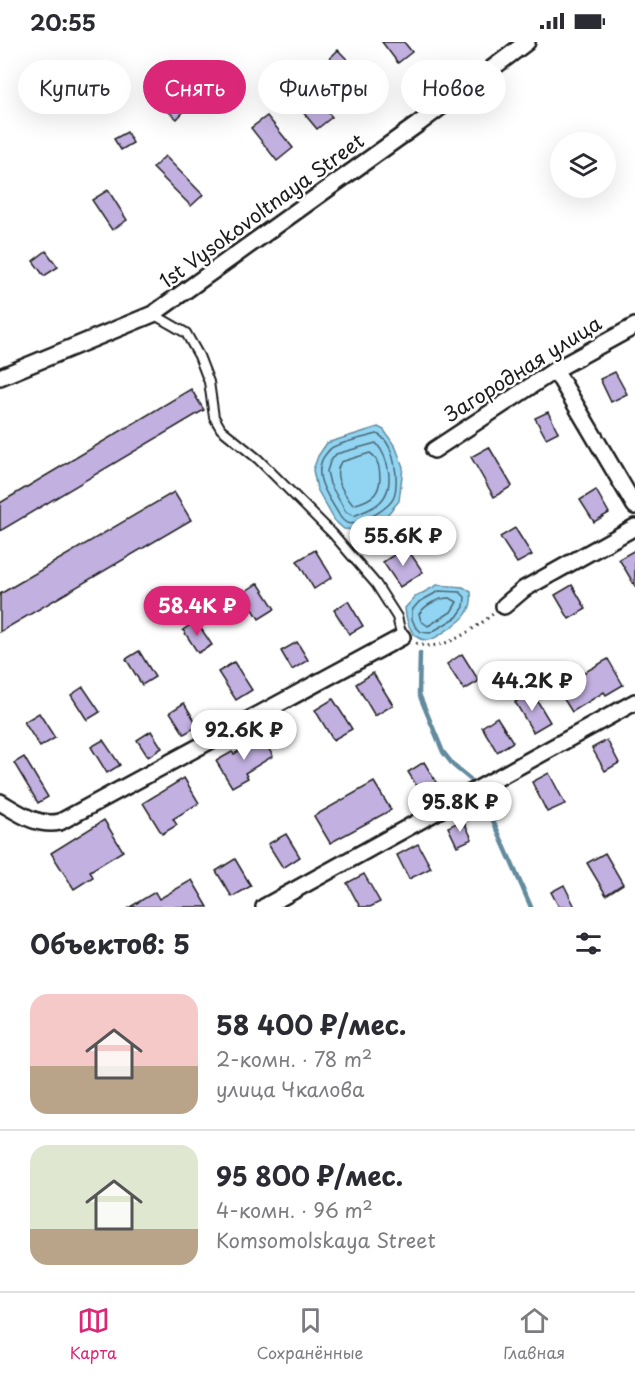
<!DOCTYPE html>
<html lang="ru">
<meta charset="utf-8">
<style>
body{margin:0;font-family:"Playpen Sans",sans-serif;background:#f2f2f3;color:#2b2b33;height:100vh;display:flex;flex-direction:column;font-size:22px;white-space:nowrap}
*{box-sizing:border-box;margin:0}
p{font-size:20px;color:#7c7c81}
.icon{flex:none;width:33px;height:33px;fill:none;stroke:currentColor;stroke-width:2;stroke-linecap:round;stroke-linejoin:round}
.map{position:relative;height:865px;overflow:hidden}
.details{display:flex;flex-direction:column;background:#fff;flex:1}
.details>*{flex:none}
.top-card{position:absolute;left:18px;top:18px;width:600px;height:54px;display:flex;gap:12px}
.fabs{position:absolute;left:550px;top:90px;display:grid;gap:12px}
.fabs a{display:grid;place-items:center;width:66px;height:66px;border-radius:50%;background:#fff;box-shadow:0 6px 24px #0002;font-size:30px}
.price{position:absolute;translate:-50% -51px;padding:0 14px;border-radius:21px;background:#fff;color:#222;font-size:20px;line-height:39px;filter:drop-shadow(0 2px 3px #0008)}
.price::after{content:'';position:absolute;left:50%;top:36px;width:18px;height:14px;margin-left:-9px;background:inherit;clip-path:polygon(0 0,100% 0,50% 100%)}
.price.active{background:#db2777;color:#fff}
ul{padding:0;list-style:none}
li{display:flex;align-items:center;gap:18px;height:150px;padding:0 30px}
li+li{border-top:2px solid #e1e1e2}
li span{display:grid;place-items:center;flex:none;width:168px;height:120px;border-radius:18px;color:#555}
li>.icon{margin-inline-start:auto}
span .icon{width:72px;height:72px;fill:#fffc;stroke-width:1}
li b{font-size:26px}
h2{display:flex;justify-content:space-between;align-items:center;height:72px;padding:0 30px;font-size:26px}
.pill{padding:0 21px;border-radius:27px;background:#fff;box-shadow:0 6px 24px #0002;font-size:21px;line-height:54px}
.pill.active{background:#db2777;color:#fff}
.status{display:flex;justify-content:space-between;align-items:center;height:42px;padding:0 30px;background:#fff;direction:ltr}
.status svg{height:16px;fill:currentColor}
.tabs{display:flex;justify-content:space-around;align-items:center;height:84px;border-top:2px solid #e1e1e2;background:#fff;font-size:16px;color:#7c7c81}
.tabs a{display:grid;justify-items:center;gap:3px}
.tabs .active{color:#db2777}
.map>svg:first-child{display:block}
</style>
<div class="status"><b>20:55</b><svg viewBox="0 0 49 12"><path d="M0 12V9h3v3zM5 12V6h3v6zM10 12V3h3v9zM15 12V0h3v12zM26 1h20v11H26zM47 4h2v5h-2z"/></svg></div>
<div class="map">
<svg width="635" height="865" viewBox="0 0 635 865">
<rect width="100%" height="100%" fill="#fff"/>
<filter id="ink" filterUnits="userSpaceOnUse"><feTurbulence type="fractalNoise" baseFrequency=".0167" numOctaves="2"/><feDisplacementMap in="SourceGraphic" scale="12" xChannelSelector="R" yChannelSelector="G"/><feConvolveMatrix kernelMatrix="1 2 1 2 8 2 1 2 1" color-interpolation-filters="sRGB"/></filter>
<g filter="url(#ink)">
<!-- water -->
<g fill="#91d5f3" stroke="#628b9d" stroke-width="1.5">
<polygon points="378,385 384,388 396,406 403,425 399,459 386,474 356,488 344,487 335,479 317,447 313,428 318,414 327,401"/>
<path d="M 437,543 L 463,545 L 471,550 C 474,571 460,580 444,590 C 441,592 436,596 432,597 C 413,603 406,580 405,566 L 415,555 Z"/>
</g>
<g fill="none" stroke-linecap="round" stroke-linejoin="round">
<!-- shore -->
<g stroke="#4b6672" stroke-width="1.5">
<path d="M 377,392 C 395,400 399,438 394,455 C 390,466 358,485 347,481 C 343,479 340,475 338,471 C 328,454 313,435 323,416 C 326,412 329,407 333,405 C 346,399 363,396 377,392 Z"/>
<path d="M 376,401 C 389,416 396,446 379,461 C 372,467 362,470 354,474 L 346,470 L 330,442 L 327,429 L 330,420 L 336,412 Z"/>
<path d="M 370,411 C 381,417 383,442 375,452 C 370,458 360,461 353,463 C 344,452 331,434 341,420 Z"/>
<polygon points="439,549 460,550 465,555 464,565 457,575 430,591 421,590 415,584 412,577 412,568 419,560"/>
<path d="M 450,556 L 457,560 L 451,570 L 428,584 L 421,579 L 419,572 C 426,562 438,556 450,556 Z"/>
</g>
<!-- stream -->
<g stroke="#628b9d" stroke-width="4.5">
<polyline points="420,611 419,652 443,710 454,724 470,737"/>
<polyline points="484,758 531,865"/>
</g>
</g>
<!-- building -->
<g fill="#c2b0e0" stroke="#1c1c1c" stroke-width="1.5">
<polygon points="382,0 404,0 412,10 398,21"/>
<polygon points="338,8 366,37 355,47 327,19"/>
<polygon points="166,48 187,66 177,77 156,59"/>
<polygon points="316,57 332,75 317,87 302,69"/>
<polygon points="267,74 293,106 277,119 251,86"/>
<polygon points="127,90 133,101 121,108 114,97"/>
<polygon points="165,114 203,153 191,164 153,126"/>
<polygon points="108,148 127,178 112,188 92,158"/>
<polygon points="46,209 58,225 44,234 33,219"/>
<polygon points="615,330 627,352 611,360 600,337"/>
<polygon points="191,347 204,368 0,489 0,461"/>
<polygon points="548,370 558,390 546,396 535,376"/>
<polygon points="489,405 512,444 494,455 471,415"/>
<polygon points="596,448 609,471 594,480 580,458"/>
<polygon points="174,450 191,478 0,590 0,552"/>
<polygon points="515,486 532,513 517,521 500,495"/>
<polygon points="406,505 423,530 400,545 383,520"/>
<polygon points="315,508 332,535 314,547 297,519"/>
<polygon points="635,508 635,544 619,517"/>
<polygon points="258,541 275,567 259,577 243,551"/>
<polygon points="572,543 586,567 569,577 555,553"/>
<polygon points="348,559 363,584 349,592 334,568"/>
<polygon points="196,579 212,603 198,611 183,588"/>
<polygon points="297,600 308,618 292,628 281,609"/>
<polygon points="139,609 155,635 142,643 126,617"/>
<polygon points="462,612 479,639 464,648 447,622"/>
<polygon points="608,617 623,643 606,653 604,650 572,670 557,646"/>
<polygon points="234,620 252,648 236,658 218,630"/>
<polygon points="373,631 393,663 375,674 356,642"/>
<polygon points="83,645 100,670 87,678 71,653"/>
<polygon points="532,650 550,680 533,690 515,660"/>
<polygon points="333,657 352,687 333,698 315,668"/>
<polygon points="184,661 198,684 184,692 170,670"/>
<polygon points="39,671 55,696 40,705 24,680"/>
<polygon points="497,675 513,700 497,710 482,685"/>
<polygon points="151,689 162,706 148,715 137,698"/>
<polygon points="262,695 273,714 245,731 248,736 232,745 216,719 232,710 234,712"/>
<polygon points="103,698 120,723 107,731 91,705"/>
<polygon points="607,698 619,721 605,729 592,706"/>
<polygon points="24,715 48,755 38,761 14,721"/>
<polygon points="424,720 437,742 422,752 408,730"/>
<polygon points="549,731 565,762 547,770 532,740"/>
<polygon points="184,736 199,761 173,777 177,783 162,792 143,761"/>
<polygon points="374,740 391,768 330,801 314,774"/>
<polygon points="104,778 123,809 90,829 93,835 74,847 51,811"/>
<polygon points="463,778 472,797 457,804 448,785"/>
<polygon points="286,792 300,815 283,826 268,802"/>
<polygon points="418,802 431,826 409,837 397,813"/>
<polygon points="605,811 623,842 606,853 587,821"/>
<polygon points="235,817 251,844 232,855 216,829"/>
<polygon points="364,832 380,860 370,865 360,865 347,841"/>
<polygon points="192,838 208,865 130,865 155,850 159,857"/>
<polygon points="564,843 575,865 559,865 551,850"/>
</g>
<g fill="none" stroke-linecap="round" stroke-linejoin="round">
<!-- service casing -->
<g stroke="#1c1c1c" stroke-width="12">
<polyline id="service" points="153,272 186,291 199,314 209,340 214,375 221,387 258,417 333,492 376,542 397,575 402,595"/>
</g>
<!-- minor casing -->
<g stroke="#1c1c1c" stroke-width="20">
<g id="minor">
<polyline points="555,328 635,464"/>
<polyline points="0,335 153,272 418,82 527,0"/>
<polyline points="434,408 555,328 635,284"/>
<polyline points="504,564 524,547 635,485"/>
<path d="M 0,760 C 19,771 37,785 60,780 L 402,595"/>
<polyline points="264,865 635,660"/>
</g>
</g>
<!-- path -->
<path stroke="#1c1c1c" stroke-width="3" stroke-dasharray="1.5 4.5" stroke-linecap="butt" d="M 416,601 C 441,612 474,587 493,572"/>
<!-- service -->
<use href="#service" stroke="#fff" stroke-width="8"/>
<!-- minor -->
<use href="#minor" stroke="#fff" stroke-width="15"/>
</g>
</g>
<g text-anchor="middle" stroke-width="5" stroke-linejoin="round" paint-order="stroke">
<!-- street labels -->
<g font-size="20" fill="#1c1c1c" stroke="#fff">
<text transform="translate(262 169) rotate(-36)" y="7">1st Vysokovoltnaya Street</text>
<text transform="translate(523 327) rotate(-32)" y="7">Загородная улица</text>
</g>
</g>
</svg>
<div class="fabs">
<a><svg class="icon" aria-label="layers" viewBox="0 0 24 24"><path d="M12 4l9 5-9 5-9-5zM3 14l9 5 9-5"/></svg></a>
</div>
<b class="price" style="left:403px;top:525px">55.6K ₽</b>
<b class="price active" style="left:197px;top:595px">58.4K ₽</b>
<b class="price" style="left:532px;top:670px">44.2K ₽</b>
<b class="price" style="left:244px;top:719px">92.6K ₽</b>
<b class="price" style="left:460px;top:791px">95.8K ₽</b>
<div class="top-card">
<a class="pill">Купить</a>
<a class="pill active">Снять</a>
<a class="pill">Фильтры</a>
<a class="pill">Новое</a>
</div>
</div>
<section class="details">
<h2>Объектов: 5<svg class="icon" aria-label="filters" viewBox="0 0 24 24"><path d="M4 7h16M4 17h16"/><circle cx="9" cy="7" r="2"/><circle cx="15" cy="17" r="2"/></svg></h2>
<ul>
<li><span style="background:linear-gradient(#f6c9c9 60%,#b9a48a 0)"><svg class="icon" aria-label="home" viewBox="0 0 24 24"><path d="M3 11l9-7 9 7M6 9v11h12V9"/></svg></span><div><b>58 400 ₽/мес.</b><p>2-комн. · 78 m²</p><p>улица Чкалова</p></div></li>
<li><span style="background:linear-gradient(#dfe7d0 70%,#b9a48a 0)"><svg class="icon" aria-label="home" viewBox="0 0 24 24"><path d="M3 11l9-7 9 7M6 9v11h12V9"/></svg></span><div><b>95 800 ₽/мес.</b><p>4-комн. · 96 m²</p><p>Komsomolskaya Street</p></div></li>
</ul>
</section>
<nav class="tabs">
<a class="active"><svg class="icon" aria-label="map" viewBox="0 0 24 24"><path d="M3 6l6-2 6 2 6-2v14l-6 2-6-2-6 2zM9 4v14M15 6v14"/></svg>Карта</a>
<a><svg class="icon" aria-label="saved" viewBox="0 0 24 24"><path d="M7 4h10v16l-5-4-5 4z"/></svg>Сохранённые</a>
<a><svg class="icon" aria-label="home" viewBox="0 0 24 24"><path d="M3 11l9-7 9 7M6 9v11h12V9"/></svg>Главная</a>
</nav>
